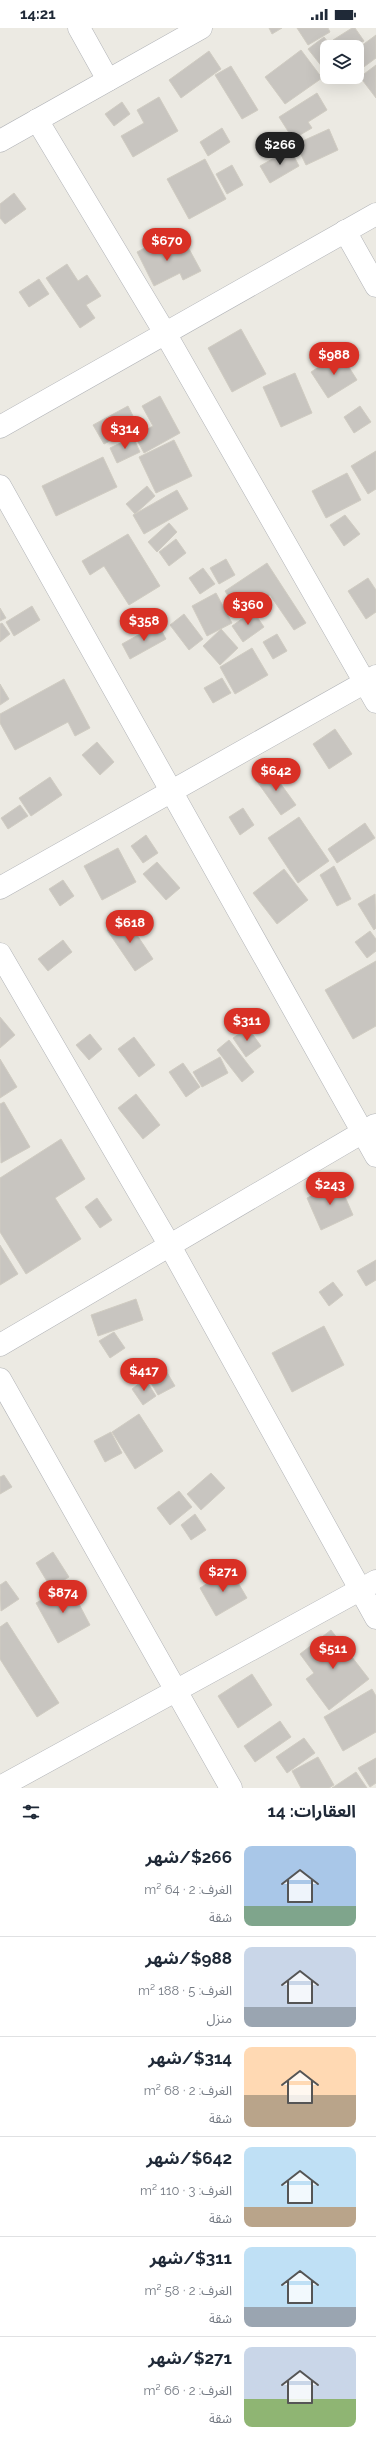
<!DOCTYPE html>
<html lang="ar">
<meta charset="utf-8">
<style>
body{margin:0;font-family:Raleway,"Noto Sans Arabic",sans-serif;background:#f2f2f3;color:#1f2937;direction:rtl;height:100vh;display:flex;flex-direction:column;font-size:15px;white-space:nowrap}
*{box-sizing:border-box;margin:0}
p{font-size:13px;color:#747a83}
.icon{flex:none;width:22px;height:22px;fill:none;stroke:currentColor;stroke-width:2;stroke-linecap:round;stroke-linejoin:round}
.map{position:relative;height:1760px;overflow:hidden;direction:ltr}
.sheet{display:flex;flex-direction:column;background:#fff;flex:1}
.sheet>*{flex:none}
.buttons{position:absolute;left:320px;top:12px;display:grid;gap:8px}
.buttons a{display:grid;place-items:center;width:44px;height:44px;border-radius:8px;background:#fff;box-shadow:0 4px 16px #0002;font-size:20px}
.price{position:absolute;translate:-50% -34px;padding:0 9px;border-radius:14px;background:#d93025;color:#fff;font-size:13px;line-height:26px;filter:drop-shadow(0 1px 2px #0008)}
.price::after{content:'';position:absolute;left:50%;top:24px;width:12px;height:9px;margin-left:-6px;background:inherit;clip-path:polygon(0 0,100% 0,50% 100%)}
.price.selected{background:#222;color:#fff}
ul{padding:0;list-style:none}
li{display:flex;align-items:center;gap:12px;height:100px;padding:0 20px}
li+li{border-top:1px solid #e0e1e3}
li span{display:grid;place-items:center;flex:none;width:112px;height:80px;border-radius:8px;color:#555}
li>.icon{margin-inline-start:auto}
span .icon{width:48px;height:48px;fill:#fffc;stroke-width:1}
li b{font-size:17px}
h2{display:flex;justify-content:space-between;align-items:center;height:48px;padding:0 20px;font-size:17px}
.status{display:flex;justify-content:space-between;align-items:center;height:28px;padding:0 20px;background:#fff;direction:ltr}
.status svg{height:11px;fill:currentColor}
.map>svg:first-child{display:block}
</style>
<div class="status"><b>14:21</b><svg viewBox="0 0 49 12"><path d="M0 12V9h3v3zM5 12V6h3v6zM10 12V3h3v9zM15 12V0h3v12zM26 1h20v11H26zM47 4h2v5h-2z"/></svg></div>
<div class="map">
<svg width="376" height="1760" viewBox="0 0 376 1760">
<rect width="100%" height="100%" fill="#eceae3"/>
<!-- building -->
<g fill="#c8c5c0" stroke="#d0ccc2">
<polygon points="269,0 282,0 272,6"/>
<polygon points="297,0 328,0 330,4 308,17"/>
<polygon points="352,0 355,0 364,13 355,19 338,19 333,12"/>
<polygon points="376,7 376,30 357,44 357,21"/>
<polygon points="324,9 332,19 327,19 327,45 308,21"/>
<polygon points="301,22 322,50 285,76 265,49"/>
<polygon points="209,23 221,41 181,70 169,52"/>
<polygon points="376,37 376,70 360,49"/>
<polygon points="231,38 258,82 242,91 215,47"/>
<polygon points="317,65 327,82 308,94 312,100 293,111 279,89"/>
<polygon points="159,69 178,103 133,129 121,108 144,95 137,82"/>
<polygon points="122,74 130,86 114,98 105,86"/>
<polygon points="222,100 230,114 208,128 200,114"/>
<polygon points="329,101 338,122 306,137 296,116"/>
<polygon points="290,121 299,138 270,155 260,138"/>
<polygon points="205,131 226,171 189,191 167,151"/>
<polygon points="232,137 243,157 227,166 216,146"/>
<polygon points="14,165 26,181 5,196 0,190 0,176"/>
<polygon points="166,209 175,226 188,219 201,243 183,252 180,245 154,258 137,224"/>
<polygon points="67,236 78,253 87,247 101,268 86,277 95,290 80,300 46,250"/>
<polygon points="39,251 49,266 29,279 19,264"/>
<polygon points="241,301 266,346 232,364 208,320"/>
<polygon points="340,325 357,352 328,370 311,344"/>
<polygon points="295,345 312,385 281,399 263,359"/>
<polygon points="160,368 180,405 144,425 135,408 153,398 142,378"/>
<polygon points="128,378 138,398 104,416 93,397"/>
<polygon points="360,378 371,394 354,405 344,389"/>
<polygon points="133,409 140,424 117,435 110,420"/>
<polygon points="174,412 192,448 156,465 139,429"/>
<polygon points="376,423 376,461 368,466 351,438"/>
<polygon points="103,429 117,459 56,488 42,458"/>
<polygon points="347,445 361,472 326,490 312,463"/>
<polygon points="147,458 155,468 135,486 126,476"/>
<polygon points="177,462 188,481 144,506 133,487"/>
<polygon points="345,487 360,506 344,518 330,497"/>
<polygon points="169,495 177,504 157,524 148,514"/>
<polygon points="128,506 160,558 129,577 104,538 90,547 82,533"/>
<polygon points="176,511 186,525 169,538 159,524"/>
<polygon points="226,531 235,547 219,556 210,540"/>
<polygon points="267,535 306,595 294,602 270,567 240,586 225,563"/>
<polygon points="203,540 215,556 200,566 189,550"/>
<polygon points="368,550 376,562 376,584 366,591 348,563"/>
<polygon points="216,565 232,595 207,608 192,578"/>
<polygon points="32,578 40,592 14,608 6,594"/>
<polygon points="0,580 6,590 0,593"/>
<polygon points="253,583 264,599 243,614 232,598"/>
<polygon points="184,586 203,611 189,622 170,597"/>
<polygon points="2,595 10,606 0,614 0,596"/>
<polygon points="158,596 166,611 130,631 122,616"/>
<polygon points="221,601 238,620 220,637 203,618"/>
<polygon points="277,606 287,623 273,631 263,614"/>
<polygon points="252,620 268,647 235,666 220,639"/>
<polygon points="222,650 231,665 213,675 204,660"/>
<polygon points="64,651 90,700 75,708 68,694 15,722 0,695 0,686"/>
<polygon points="0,656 9,671 0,677"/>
<polygon points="335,701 352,726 329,741 313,716"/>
<polygon points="97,714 114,734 100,747 82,727"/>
<polygon points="270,741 296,777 281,787 256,752"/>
<polygon points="50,749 62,767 31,788 19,770"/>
<polygon points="20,777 28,788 8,801 1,790"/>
<polygon points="243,780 254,797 240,807 229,789"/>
<polygon points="299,789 329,833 298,855 268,810"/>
<polygon points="365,795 375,810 337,835 328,821"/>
<polygon points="146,807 158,825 143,835 131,818"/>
<polygon points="118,820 136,854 102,872 84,838"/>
<polygon points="157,834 180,860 166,872 143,846"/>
<polygon points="334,838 351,871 337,878 320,847"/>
<polygon points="284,841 308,872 277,896 253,865"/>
<polygon points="63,852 74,868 60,878 49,861"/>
<polygon points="375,866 376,900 374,902 358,876"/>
<polygon points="125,889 153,931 135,943 107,902"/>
<polygon points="370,903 376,911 376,923 367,930 355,914"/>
<polygon points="63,912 72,924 48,943 38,931"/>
<polygon points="376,933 376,998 353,1011 325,962"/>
<polygon points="0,989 15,1007 0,1020"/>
<polygon points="248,1000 261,1018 246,1029 233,1010"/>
<polygon points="90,1006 102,1021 89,1032 76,1017"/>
<polygon points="134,1009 155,1037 139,1049 118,1021"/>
<polygon points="229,1012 254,1044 242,1054 217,1022"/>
<polygon points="220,1029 228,1045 202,1059 193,1044"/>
<polygon points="0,1031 17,1059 0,1070"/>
<polygon points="183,1035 200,1059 186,1069 169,1044"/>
<polygon points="136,1066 160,1097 143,1111 118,1080"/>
<polygon points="4,1074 30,1119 1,1135 0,1076"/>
<polygon points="61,1111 85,1151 55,1170 81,1211 26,1246 0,1204 0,1150"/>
<polygon points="339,1155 353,1187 321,1202 307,1170"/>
<polygon points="97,1170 112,1192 100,1200 85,1179"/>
<polygon points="0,1217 18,1246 0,1257"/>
<polygon points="376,1232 376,1252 366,1258 357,1243"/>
<polygon points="333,1254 343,1267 329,1278 319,1264"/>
<polygon points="136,1271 143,1292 98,1308 91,1287"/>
<polygon points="324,1298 344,1337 292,1364 272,1325"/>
<polygon points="114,1304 125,1320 110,1330 99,1313"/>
<polygon points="165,1341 175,1358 158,1367 148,1350"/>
<polygon points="145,1351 156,1368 143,1377 132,1361"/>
<polygon points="139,1386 163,1423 135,1441 112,1404"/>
<polygon points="111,1404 122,1425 105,1434 94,1413"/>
<polygon points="211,1445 225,1460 201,1482 187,1466"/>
<polygon points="4,1447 12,1459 0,1466 0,1449"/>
<polygon points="179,1463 192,1479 170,1497 157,1480"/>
<polygon points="195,1486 206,1502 191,1512 181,1497"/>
<polygon points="53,1524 69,1549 51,1560 36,1535"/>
<polygon points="230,1541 247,1570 216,1588 200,1560"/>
<polygon points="6,1553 19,1571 1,1583 0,1557"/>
<polygon points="69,1557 90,1597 58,1615 36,1575"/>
<polygon points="7,1594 59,1675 37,1689 0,1631 0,1599"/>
<polygon points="331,1602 369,1651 329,1682 306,1651 314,1645 300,1626"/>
<polygon points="252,1646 272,1677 238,1700 218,1668"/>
<polygon points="372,1661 376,1668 376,1704 343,1723 324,1689"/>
<polygon points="280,1693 291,1709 255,1734 244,1718"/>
<polygon points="304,1710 315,1725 287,1745 276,1729"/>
<polygon points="318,1729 334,1757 329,1760 301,1760 292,1743"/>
<polygon points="376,1730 376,1755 370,1759 358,1740"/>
<polygon points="356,1744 367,1760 332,1760"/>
</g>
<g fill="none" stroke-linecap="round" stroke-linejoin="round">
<!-- minor casing -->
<g stroke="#b1b3b7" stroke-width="23">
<g id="minor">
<polyline points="79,0 108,52"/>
<polyline points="37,92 165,305 376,674"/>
<polyline points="0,113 201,0"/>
<polyline points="345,203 376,258"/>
<polyline points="0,399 376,186"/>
<polyline points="0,458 376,1128"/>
<polyline points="0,860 376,648"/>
<polyline points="0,926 170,1218 376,1590"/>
<polyline points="0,1317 375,1097"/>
<polyline points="0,1351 231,1760"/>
<polyline points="0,1759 376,1553"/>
</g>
</g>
<!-- minor -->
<use href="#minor" stroke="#fff" stroke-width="22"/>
</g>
</svg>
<div class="buttons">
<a><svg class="icon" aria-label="layers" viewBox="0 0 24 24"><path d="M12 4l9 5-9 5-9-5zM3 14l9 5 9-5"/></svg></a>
</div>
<b class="price selected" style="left:280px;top:138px">$266</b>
<b class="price" style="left:167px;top:234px">$670</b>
<b class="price" style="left:334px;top:348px">$988</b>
<b class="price" style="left:125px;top:422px">$314</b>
<b class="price" style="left:248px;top:598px">$360</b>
<b class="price" style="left:144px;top:614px">$358</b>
<b class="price" style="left:276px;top:764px">$642</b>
<b class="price" style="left:130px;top:916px">$618</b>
<b class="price" style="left:247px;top:1014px">$311</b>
<b class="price" style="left:330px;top:1178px">$243</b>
<b class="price" style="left:144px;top:1364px">$417</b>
<b class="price" style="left:223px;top:1565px">$271</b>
<b class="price" style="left:63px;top:1586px">$874</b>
<b class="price" style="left:333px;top:1642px">$511</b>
</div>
<section class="sheet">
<h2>العقارات: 14<svg class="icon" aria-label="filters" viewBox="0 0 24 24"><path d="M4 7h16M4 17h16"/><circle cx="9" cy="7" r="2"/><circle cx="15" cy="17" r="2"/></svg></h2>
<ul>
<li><span style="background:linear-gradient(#a9c7e8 75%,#7fa58c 0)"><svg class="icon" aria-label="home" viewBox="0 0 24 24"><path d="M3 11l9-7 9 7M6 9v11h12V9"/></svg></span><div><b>$266/شهر</b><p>الغرف: 2 · 64 m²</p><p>شقة</p></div></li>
<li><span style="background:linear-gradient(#c9d6e8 75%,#9aa5b1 0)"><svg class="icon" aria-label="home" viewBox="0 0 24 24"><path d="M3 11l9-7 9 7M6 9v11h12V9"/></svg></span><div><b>$988/شهر</b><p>الغرف: 5 · 188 m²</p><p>منزل</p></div></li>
<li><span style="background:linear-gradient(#ffd9b3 60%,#b9a48a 0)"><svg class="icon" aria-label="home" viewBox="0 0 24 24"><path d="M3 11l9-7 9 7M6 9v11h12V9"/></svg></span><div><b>$314/شهر</b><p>الغرف: 2 · 68 m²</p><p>شقة</p></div></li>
<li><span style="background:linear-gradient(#bfe0f5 75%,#b9a48a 0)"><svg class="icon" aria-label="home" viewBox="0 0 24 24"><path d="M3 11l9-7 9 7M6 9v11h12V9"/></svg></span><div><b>$642/شهر</b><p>الغرف: 3 · 110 m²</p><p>شقة</p></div></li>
<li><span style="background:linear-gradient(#bfe0f5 75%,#9aa5b1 0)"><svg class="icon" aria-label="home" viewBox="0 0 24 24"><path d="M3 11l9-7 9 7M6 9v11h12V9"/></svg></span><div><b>$311/شهر</b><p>الغرف: 2 · 58 m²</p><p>شقة</p></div></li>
<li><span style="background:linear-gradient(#c9d6e8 65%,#8fb573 0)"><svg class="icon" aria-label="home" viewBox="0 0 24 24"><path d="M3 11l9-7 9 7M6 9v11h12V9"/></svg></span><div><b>$271/شهر</b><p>الغرف: 2 · 66 m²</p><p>شقة</p></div></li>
</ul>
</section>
